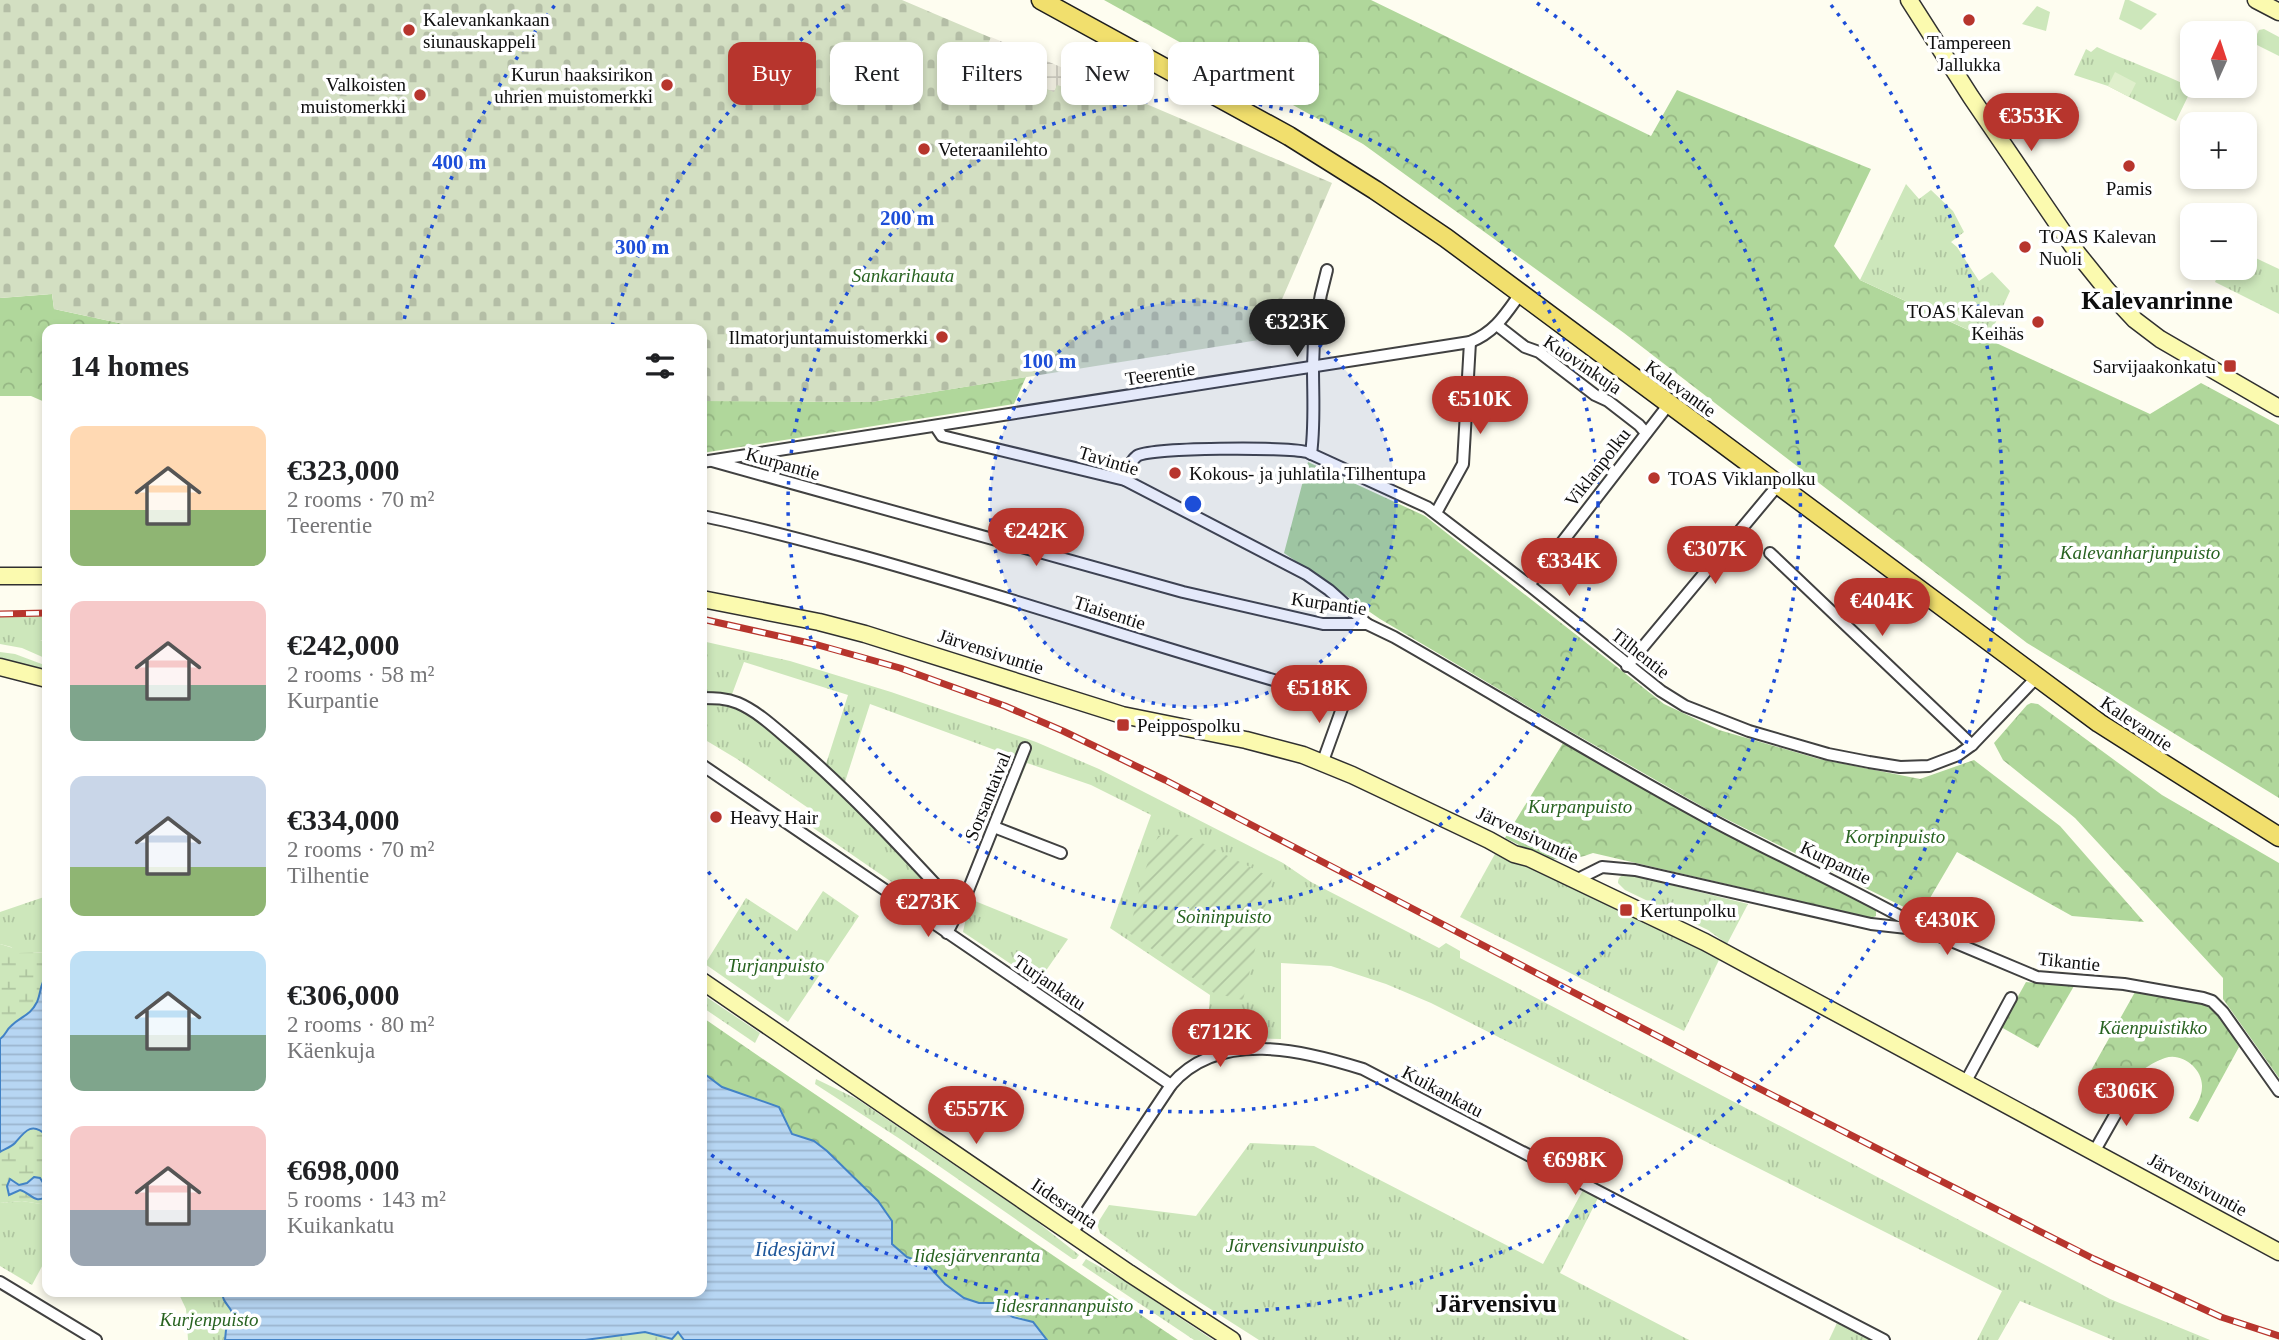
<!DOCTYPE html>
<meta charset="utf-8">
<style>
body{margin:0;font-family:"Times New Roman",serif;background:#f2f2f2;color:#202124;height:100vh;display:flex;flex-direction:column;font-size:26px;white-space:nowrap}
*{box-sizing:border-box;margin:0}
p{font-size:23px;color:#757577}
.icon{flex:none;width:38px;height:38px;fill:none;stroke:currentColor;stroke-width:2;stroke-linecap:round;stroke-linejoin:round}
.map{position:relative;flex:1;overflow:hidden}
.sheet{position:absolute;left:42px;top:324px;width:665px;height:973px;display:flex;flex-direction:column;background:#fff;border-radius:14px;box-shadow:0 4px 10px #0003}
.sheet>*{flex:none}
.top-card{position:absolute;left:728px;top:42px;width:665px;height:63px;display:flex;gap:14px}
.needle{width:46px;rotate:3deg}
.controls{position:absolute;left:2180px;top:21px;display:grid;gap:14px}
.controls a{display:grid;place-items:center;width:77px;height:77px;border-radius:14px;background:#fff;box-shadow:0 4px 10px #0003;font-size:35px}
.price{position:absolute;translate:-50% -60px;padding:0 16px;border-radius:24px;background:#b7352d;color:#fff;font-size:23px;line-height:46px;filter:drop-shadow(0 2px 4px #0008)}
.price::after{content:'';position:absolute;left:50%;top:42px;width:21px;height:16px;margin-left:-10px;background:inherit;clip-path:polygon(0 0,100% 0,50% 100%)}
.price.on{background:#222;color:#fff}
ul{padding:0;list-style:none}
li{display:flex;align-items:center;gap:21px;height:175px;padding:0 28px}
li span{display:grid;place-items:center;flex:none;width:196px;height:140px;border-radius:14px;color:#555}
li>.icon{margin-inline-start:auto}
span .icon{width:84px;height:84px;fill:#fffc;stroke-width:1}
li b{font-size:30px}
h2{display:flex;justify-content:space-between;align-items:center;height:84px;padding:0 28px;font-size:30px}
.tag{padding:0 24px;border-radius:14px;background:#fff;box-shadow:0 4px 10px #0003;font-size:24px;line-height:63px}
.tag.on{background:#b7352d;color:#fff}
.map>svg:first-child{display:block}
</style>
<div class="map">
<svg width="2279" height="1340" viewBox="0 0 2279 1340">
<defs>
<pattern id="forest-crowns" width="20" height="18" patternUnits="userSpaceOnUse" patternTransform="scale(1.75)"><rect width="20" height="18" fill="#b0d79b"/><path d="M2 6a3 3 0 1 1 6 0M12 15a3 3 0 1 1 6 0" fill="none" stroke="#96b784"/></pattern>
<pattern id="wetland-marsh" width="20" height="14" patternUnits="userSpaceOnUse" patternTransform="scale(1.75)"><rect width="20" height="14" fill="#cde7bb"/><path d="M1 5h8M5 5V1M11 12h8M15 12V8" fill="none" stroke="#afc5a0"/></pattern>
<pattern id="cemetery-stones" width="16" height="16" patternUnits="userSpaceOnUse" patternTransform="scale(1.75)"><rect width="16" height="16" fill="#d3dfc2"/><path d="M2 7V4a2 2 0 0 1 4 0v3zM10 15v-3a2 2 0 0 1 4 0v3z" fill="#b4bea6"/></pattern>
<pattern id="park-tufts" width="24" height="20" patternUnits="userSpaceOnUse" patternTransform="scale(1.75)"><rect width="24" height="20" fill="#cde7bb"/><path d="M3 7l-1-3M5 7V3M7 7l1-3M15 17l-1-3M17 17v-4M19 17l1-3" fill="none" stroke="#afc5a0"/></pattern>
<pattern id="garden-furrows" width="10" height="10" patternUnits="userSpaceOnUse" patternTransform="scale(1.75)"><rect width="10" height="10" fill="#cde7bb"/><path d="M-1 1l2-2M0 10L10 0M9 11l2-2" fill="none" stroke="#afc5a0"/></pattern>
<pattern id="plaza-grid" width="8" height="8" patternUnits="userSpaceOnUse" patternTransform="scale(1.75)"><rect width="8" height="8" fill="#eeecdf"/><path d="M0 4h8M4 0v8" fill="none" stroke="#cbc9be"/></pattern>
<pattern id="water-rules" width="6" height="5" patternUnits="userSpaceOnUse" patternTransform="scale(1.75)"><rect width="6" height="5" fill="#b7d6f3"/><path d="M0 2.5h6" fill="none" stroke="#9cb6cf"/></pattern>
</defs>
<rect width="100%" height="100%" fill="#fefdf0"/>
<!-- grass -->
<g fill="#cde7bb">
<polygon points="2125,0 2129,0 2157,14 2141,30 2119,19"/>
<polygon points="2037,6 2050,12 2046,31 2022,24"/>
<polygon points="2264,29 2279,37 2279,56 2257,45 2255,38 2259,30"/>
<polygon points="0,652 15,654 47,666 47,672 0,660"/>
</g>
<!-- forest -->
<g fill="url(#forest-crowns)">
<polygon points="1104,0 1371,0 1651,136 1677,90 1871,169 1834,246 1860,280 2150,414 2201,383 2279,425 2279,798 2027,643 1624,333 1363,144"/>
<polygon points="52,294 54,309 147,329 47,329 47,403 31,396 0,396 0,298"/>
<polygon points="1026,377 1014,404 702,453 702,401 871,402"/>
<polygon points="1308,462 1425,516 1664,704 1719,730 1819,759 1920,779 1974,760 2060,826 2144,922 2072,916 1957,852 1920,915 1710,811 1561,726 1380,619 1284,553"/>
<polygon points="2031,703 2038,704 2162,795 2279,863 2279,1078 2223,999 2223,978 2075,818 2003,760 1994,743 2027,705"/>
<path d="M 1563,743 L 1708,823 L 1870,905 L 1876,911 L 1876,916 L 1872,918 L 1593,853 C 1553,868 1540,855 1505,838 Z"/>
<polygon points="2026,982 2074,986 2038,1048 2001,1027"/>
<path d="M 2135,992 C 2158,995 2196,996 2214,1011 C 2225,1019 2232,1036 2239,1047 L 2198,1122 L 2189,1118 C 2194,1109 2202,1098 2202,1087 C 2203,1069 2182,1052 2165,1058 C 2147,1064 2133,1078 2119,1089 L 2089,1074 Z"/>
<path d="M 702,1017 L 760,1057 L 1178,1340 L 1047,1340 C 1042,1333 1037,1326 1030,1322 C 1019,1315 1007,1317 998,1305 L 979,1303 L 964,1298 L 945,1284 L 927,1264 L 907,1257 L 892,1244 C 889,1231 894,1221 884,1209 L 827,1151 L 814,1141 L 792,1134 L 786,1124 L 782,1112 C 756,1098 723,1093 702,1072 Z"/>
</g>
<!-- wetland -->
<g fill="url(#wetland-marsh)">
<path d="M 0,944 C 16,949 30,954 47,952 C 47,973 44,998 28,1014 C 23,1019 15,1021 10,1026 C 6,1031 6,1035 0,1038 Z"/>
<path d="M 29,1129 L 38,1130 L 47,1136 L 47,1189 L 40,1178 L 34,1177 L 27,1183 L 19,1185 L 14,1181 L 14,1192 L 23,1190 L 39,1200 L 47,1195 L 47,1205 L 22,1201 L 0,1203 L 0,1152 C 12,1145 18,1135 29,1129 Z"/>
<path d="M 645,1332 C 655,1332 663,1340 672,1339 L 678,1332 L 684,1340 L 585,1340 Z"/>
</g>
<!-- cemetery -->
<polygon fill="url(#cemetery-stones)" points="0,0 902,0 1332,183 1265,339 871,402 702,401 702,329 147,329 54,309 52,294 0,298"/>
<!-- park -->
<g fill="url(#park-tufts)">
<path d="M 2097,47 C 2129,62 2161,72 2192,88 L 2176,121 L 2108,86 L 2074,75 L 2086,49 L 2091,52 Z"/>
<polygon points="1906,184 1919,199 1931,190 1953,211 1964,232 1951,242 1957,247 1979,281 1992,272 2010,291 1988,339 1860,280"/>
<polygon points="2245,253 2279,269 2279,314 2215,282 2221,268 2245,268"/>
<polygon points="47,612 47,640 40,640 47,642 47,659 22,648 0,644 0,613"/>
<polygon points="702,641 790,661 891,692 1036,742 1099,769 1283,863 1311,882 1439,948 1446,943 1460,951 1460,958 2110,1299 2210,1340 2113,1340 2020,1301 1998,1340 1977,1340 2002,1291 1431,1003 1386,984 1331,966 1281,963 1281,1039 1246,1038 1207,1041 1210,995 1110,928 1151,815 1091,785 1027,763 1014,794 1002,790 1014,757 870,704 845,782 826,764 848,695 744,662 731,697 702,694"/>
<polygon points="702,701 720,701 748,712 824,774 947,903 949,909 947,915 938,914 809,825 817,814 737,759 702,738"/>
<polygon points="1496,852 1607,902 1720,958 1684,1031 1460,917"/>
<path d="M 1627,874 L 1748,904 L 1727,944 L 1708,930 L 1625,890 L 1618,883 C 1618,877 1621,875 1627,874 Z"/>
<polygon points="823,891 859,916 788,1022 705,964 746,898 797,931"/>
<polygon points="47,896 47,952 19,953 11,947 0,944 0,912"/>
<polygon points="970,899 1068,939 1038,982 963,932"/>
<polygon points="702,994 760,1033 755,1043 702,1007"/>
<polygon points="816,1079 857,1099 1031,1217 1079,1255 1076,1259 1073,1259 900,1139 815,1084"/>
<polygon points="1250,1143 1314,1146 1543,1264 1583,1190 1598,1198 1560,1273 1689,1340 1259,1340 1179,1289 1100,1233 1097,1224 1109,1205 1196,1216"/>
<polygon points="22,1201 47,1205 47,1257 32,1285 0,1266 0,1203"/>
<polygon points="1086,1259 1125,1281 1213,1340 1194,1340 1082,1265"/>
<path d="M 178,1292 L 223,1292 C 222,1302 229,1303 232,1312 C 235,1321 226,1330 225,1340 L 188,1340 L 186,1309 Z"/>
<polygon points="1837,1323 1870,1340 1829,1340"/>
</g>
<!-- garden -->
<polygon fill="url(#garden-furrows)" points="1174,834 1192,838 1272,878 1243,1000 1214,993 1129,933 1142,878 1158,836"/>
<!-- pitch -->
<polygon fill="#dfefcc" points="2115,72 2136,83 2129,97 2108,86"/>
<!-- plaza -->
<polygon fill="url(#plaza-grid)" points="991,37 1077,74 1070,89 1057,85 1054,92 1012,75 1017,62 986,49"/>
<!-- water -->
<g fill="url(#water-rules)" stroke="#4283c6" stroke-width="2">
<path d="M 47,975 L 47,1136 C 32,1121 25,1131 15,1143 C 11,1147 5,1149 0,1152 L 0,1039 C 6,1035 6,1030 11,1026 C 21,1016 30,1016 37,1002 C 41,993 40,983 47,975 Z"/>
<path d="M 702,1072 L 722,1087 L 779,1107 L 792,1134 L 814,1141 L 827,1151 L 878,1201 L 892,1221 L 892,1244 L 907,1257 L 927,1264 L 945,1284 L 964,1298 L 979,1303 L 996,1303 L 1002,1310 L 1013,1317 L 1033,1322 L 1047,1340 L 684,1340 L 678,1332 L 672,1339 L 645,1332 L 585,1340 L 225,1340 L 226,1330 L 233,1315 C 231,1306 221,1302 223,1292 L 702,1292 Z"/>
<path d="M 34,1177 L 40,1178 L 47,1189 L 46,1197 C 34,1204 31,1193 20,1190 L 9,1195 L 7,1186 L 10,1179 L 19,1185 L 27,1183 Z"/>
</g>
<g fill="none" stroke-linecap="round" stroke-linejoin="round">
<!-- street casing -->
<g stroke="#414141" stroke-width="14">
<g id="street">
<polyline points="1498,326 1525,347 1539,352 1595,395 1608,401 1639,425 1646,433"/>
<polyline points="936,427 942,436 1125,480 1306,574 1329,590 1367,624"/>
<path d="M 1311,454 C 1315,425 1313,397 1313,367 C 1313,335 1318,302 1327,270"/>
<path d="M 712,461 L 1183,592 L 1323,624 L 1367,624 L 1394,637 C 1499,697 1601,760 1708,818 C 1780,857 1854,889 1925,930"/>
<path d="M 702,462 L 1470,342 C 1495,332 1505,315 1520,294"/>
<path d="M 1125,480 C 1128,472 1129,462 1137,456 C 1152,447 1286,447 1307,452 L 1427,507 L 1529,585 L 1661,691 L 1685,706 L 1749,731 L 1828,754 L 1869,762 L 1900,767 L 1929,766 L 1958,755 L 1972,745 L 2036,678"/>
<polyline points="1436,513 1463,464 1470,342"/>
<path d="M 702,516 C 752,526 802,540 851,553 C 1017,598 1179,656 1345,700 L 1323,761"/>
<polyline points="1770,553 1972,745"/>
<polyline points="1529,585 1669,404"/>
<polyline points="1627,666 1778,485"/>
<path d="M 702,698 C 714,698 726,698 738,703 C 759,712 777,730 794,744 C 850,792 899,845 949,899 L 959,908"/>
<polyline points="702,765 1171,1085"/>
<polyline points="994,827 1061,853"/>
<polyline points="1576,880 1602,867 1635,870 1871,924 1925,930 2037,977 2124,984 2203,998 2212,1001 2223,1012 2279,1091"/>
<polyline points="947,933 965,898 1025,748"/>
<polyline points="1965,1083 2011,998"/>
<polyline points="2094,1152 2132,1085 2142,1084"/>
<path d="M 1072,1233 L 1171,1085 C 1219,1029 1303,1050 1363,1069 L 1884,1340"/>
<polyline points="0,1282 96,1340"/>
</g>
</g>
<!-- secondary casing -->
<g stroke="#303030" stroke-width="19">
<g id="secondary">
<polyline points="1909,0 1971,97 2078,254 2107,290 2135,320 2160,339 2279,408"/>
<polyline points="2256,0 2279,12"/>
<polyline points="0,576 47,576"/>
<polyline points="702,599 819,622 865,634 1122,715 1246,740 1303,755 1352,775 1489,840 1514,854 1529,858 1705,942 2279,1252"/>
<polyline points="0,667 47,679"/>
<polyline points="702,981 1129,1273 1232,1340"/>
</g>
</g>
<!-- primary casing -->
<g stroke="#1f1f1f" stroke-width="21">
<polyline id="primary" points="1041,0 1289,136 1375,190 1446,238 2099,723 2279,837"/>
</g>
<!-- street -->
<use href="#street" stroke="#fff" stroke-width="10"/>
<!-- secondary -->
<use href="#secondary" stroke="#fbfaaf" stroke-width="16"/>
<!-- primary -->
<use href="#primary" stroke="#f1df6d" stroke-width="18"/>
<!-- rail casing -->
<g stroke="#b7352d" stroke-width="7">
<g id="rail">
<polyline points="0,614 47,613"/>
<polyline points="702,619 818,645 900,668 1005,706 1063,731 1165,780 1719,1068 2094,1259 2221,1317 2279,1336"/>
</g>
</g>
<!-- rail -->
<use href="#rail" stroke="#fff" stroke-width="4.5" stroke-dasharray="13" stroke-linecap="butt"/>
</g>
<!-- distance rings -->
<circle cx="1193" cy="504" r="203" fill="#1d4ed8" fill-opacity=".12"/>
<g fill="none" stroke="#1d4ed8" stroke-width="3.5" stroke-dasharray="3.5 7">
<circle cx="1193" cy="504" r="203"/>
<circle cx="1193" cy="504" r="405"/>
<path d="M612 326A608 608 0 0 1 849 3M1537 3A608 608 0 1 1 704 866"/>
<path d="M402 329A810 810 0 0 1 555 5M1831 5A810 810 0 0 1 706 1151"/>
</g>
<!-- markers -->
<g fill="#b7352d" stroke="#fff" stroke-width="2.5">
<circle cx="1969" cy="20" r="7"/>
<circle cx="409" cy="30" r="7"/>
<circle cx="667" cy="85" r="7"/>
<circle cx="420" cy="95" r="7"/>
<circle cx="924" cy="149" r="7"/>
<circle cx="2129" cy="166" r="7"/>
<circle cx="2025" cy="247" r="7"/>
<circle cx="2038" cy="322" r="7"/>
<circle cx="942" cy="337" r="7"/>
<rect x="2223" y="359" width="14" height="14" rx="3.5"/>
<circle cx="1175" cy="473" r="7"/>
<circle cx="1654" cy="478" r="7"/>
<rect x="1116" y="718" width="14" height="14" rx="3.5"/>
<circle cx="716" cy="817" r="7"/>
<rect x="1619" y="903" width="14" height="14" rx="3.5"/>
</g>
<g text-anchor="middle" stroke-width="7" stroke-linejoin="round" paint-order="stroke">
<!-- poi labels -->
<g font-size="19" fill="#0e0e0e" stroke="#fff" text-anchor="start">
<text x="423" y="26">Kalevankankaan<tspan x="423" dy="22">siunauskappeli</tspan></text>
<text x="1969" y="49" text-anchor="middle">Tampereen<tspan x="1969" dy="22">Jallukka</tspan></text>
<text x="653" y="81" text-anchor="end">Kurun haaksirikon<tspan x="653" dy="22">uhrien muistomerkki</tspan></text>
<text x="406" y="91" text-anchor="end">Valkoisten<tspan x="406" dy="22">muistomerkki</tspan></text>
<text x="938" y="156">Veteraanilehto</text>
<text x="2129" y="195" text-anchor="middle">Pamis</text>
<text x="2039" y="243">TOAS Kalevan<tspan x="2039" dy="22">Nuoli</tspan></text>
<text x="2024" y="318" text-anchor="end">TOAS Kalevan<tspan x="2024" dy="22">Keihäs</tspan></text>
<text x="928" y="344" text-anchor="end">Ilmatorjuntamuistomerkki</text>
<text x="2216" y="373" text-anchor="end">Sarvijaakonkatu</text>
<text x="1189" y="480">Kokous- ja juhlatila Tilhentupa</text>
<text x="1668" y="485">TOAS Viklanpolku</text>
<text x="1137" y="732">Peippospolku</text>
<text x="730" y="824">Heavy Hair</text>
<text x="1640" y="917">Kertunpolku</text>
</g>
<!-- park labels -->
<g font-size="19" font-style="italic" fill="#286321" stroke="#fff">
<text x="903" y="282">Sankarihauta</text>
<text x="2140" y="559">Kalevanharjunpuisto</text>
<text x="1580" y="813">Kurpanpuisto</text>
<text x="1895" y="843">Korpinpuisto</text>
<text x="1224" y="923">Soininpuisto</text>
<text x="776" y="972">Turjanpuisto</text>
<text x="2153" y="1034">Käenpuistikko</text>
<text x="1295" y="1252">Järvensivunpuisto</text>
<text x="977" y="1262">Iidesjärvenranta</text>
<text x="1064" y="1312">Iidesrannanpuisto</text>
<text x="209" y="1326">Kurjenpuisto</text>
</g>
<!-- street labels -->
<g font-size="19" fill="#0e0e0e" stroke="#fff">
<text transform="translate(1583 364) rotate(34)" y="7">Kuovinkuja</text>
<text transform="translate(1160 373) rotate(-9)" y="7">Teerentie</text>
<text transform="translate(1681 388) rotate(36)" y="7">Kalevantie</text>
<text transform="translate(1109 460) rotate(17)" y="7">Tavintie</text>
<text transform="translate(783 463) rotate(16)" y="7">Kurpantie</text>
<text transform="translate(1597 467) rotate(-52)" y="7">Viklanpolku</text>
<text transform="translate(1329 603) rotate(8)" y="7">Kurpantie</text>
<text transform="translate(1110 612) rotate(18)" y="7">Tiaisentie</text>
<text transform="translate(991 651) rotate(18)" y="7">Järvensivuntie</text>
<text transform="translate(1641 653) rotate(38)" y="7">Tilhentie</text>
<text transform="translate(2137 723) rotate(34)" y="7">Kalevantie</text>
<text transform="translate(987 796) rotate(-68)" y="7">Sorsantaival</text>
<text transform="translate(1528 834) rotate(25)" y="7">Järvensivuntie</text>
<text transform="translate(1836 862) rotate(26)" y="7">Kurpantie</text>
<text transform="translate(2069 961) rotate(6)" y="7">Tikantie</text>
<text transform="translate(1050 982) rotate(34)" y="7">Turjankatu</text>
<text transform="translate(1443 1091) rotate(28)" y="7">Kuikankatu</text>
<text transform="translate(2198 1184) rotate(29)" y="7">Järvensivuntie</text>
<text transform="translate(1065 1203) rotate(34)" y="7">Iidesranta</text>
</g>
<!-- water labels -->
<g font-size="21" font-style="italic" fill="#1d569a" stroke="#fff">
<text x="795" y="1256">Iidesjärvi</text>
</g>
<!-- district labels -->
<g font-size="26" font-weight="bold" fill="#0e0e0e" stroke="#fff">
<text x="2157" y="309">Kalevanrinne</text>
<text x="1496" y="1312">Järvensivu</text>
</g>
</g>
<circle cx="1193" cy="504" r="10" fill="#1d4ed8" stroke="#fff" stroke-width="3.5"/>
<g font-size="21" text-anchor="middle" font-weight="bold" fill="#1d4ed8" stroke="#fff" stroke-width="7" stroke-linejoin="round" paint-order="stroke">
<text x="459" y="169">400 m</text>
<text x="907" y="225">200 m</text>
<text x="642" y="254">300 m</text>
<text x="1049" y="368">100 m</text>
</g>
</svg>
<div class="controls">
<a><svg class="needle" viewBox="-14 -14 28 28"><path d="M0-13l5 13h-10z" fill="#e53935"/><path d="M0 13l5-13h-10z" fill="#757577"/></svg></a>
<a>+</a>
<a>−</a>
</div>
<b class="price" style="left:2031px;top:153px">€353K</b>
<b class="price on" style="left:1297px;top:359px">€323K</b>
<b class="price" style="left:1480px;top:436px">€510K</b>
<b class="price" style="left:1036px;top:568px">€242K</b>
<b class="price" style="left:1715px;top:586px">€307K</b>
<b class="price" style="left:1569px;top:598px">€334K</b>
<b class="price" style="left:1882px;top:638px">€404K</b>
<b class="price" style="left:1319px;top:725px">€518K</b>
<b class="price" style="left:928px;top:939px">€273K</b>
<b class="price" style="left:1947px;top:957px">€430K</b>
<b class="price" style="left:1220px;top:1069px">€712K</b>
<b class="price" style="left:2126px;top:1128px">€306K</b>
<b class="price" style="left:976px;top:1146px">€557K</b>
<b class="price" style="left:1575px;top:1197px">€698K</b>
<div class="top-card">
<a class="tag on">Buy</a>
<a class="tag">Rent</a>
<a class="tag">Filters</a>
<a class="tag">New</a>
<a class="tag">Apartment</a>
</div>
<section class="sheet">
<h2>14 homes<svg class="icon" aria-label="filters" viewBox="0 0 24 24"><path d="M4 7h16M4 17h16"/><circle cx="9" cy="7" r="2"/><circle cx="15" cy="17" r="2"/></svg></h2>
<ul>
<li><span style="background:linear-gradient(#ffd9b3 60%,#8fb573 0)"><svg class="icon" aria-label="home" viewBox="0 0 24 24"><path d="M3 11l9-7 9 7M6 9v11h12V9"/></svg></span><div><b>€323,000</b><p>2 rooms · 70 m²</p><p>Teerentie</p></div></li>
<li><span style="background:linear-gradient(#f6c9c9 60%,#7fa58c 0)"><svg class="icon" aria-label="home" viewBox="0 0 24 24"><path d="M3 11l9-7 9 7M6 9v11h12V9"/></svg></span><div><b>€242,000</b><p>2 rooms · 58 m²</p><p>Kurpantie</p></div></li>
<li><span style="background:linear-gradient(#c9d6e8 65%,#8fb573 0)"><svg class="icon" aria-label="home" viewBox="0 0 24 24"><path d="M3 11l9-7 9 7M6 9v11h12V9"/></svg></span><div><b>€334,000</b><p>2 rooms · 70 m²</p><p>Tilhentie</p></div></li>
<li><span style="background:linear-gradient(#bfe0f5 60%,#7fa58c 0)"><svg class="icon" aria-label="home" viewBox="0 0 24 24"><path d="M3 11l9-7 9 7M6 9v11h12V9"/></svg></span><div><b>€306,000</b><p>2 rooms · 80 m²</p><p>Käenkuja</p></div></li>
<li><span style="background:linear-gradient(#f6c9c9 60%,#9aa5b1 0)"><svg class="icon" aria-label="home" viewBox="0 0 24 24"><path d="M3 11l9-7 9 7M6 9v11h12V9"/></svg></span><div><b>€698,000</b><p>5 rooms · 143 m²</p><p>Kuikankatu</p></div></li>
</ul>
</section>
</div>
